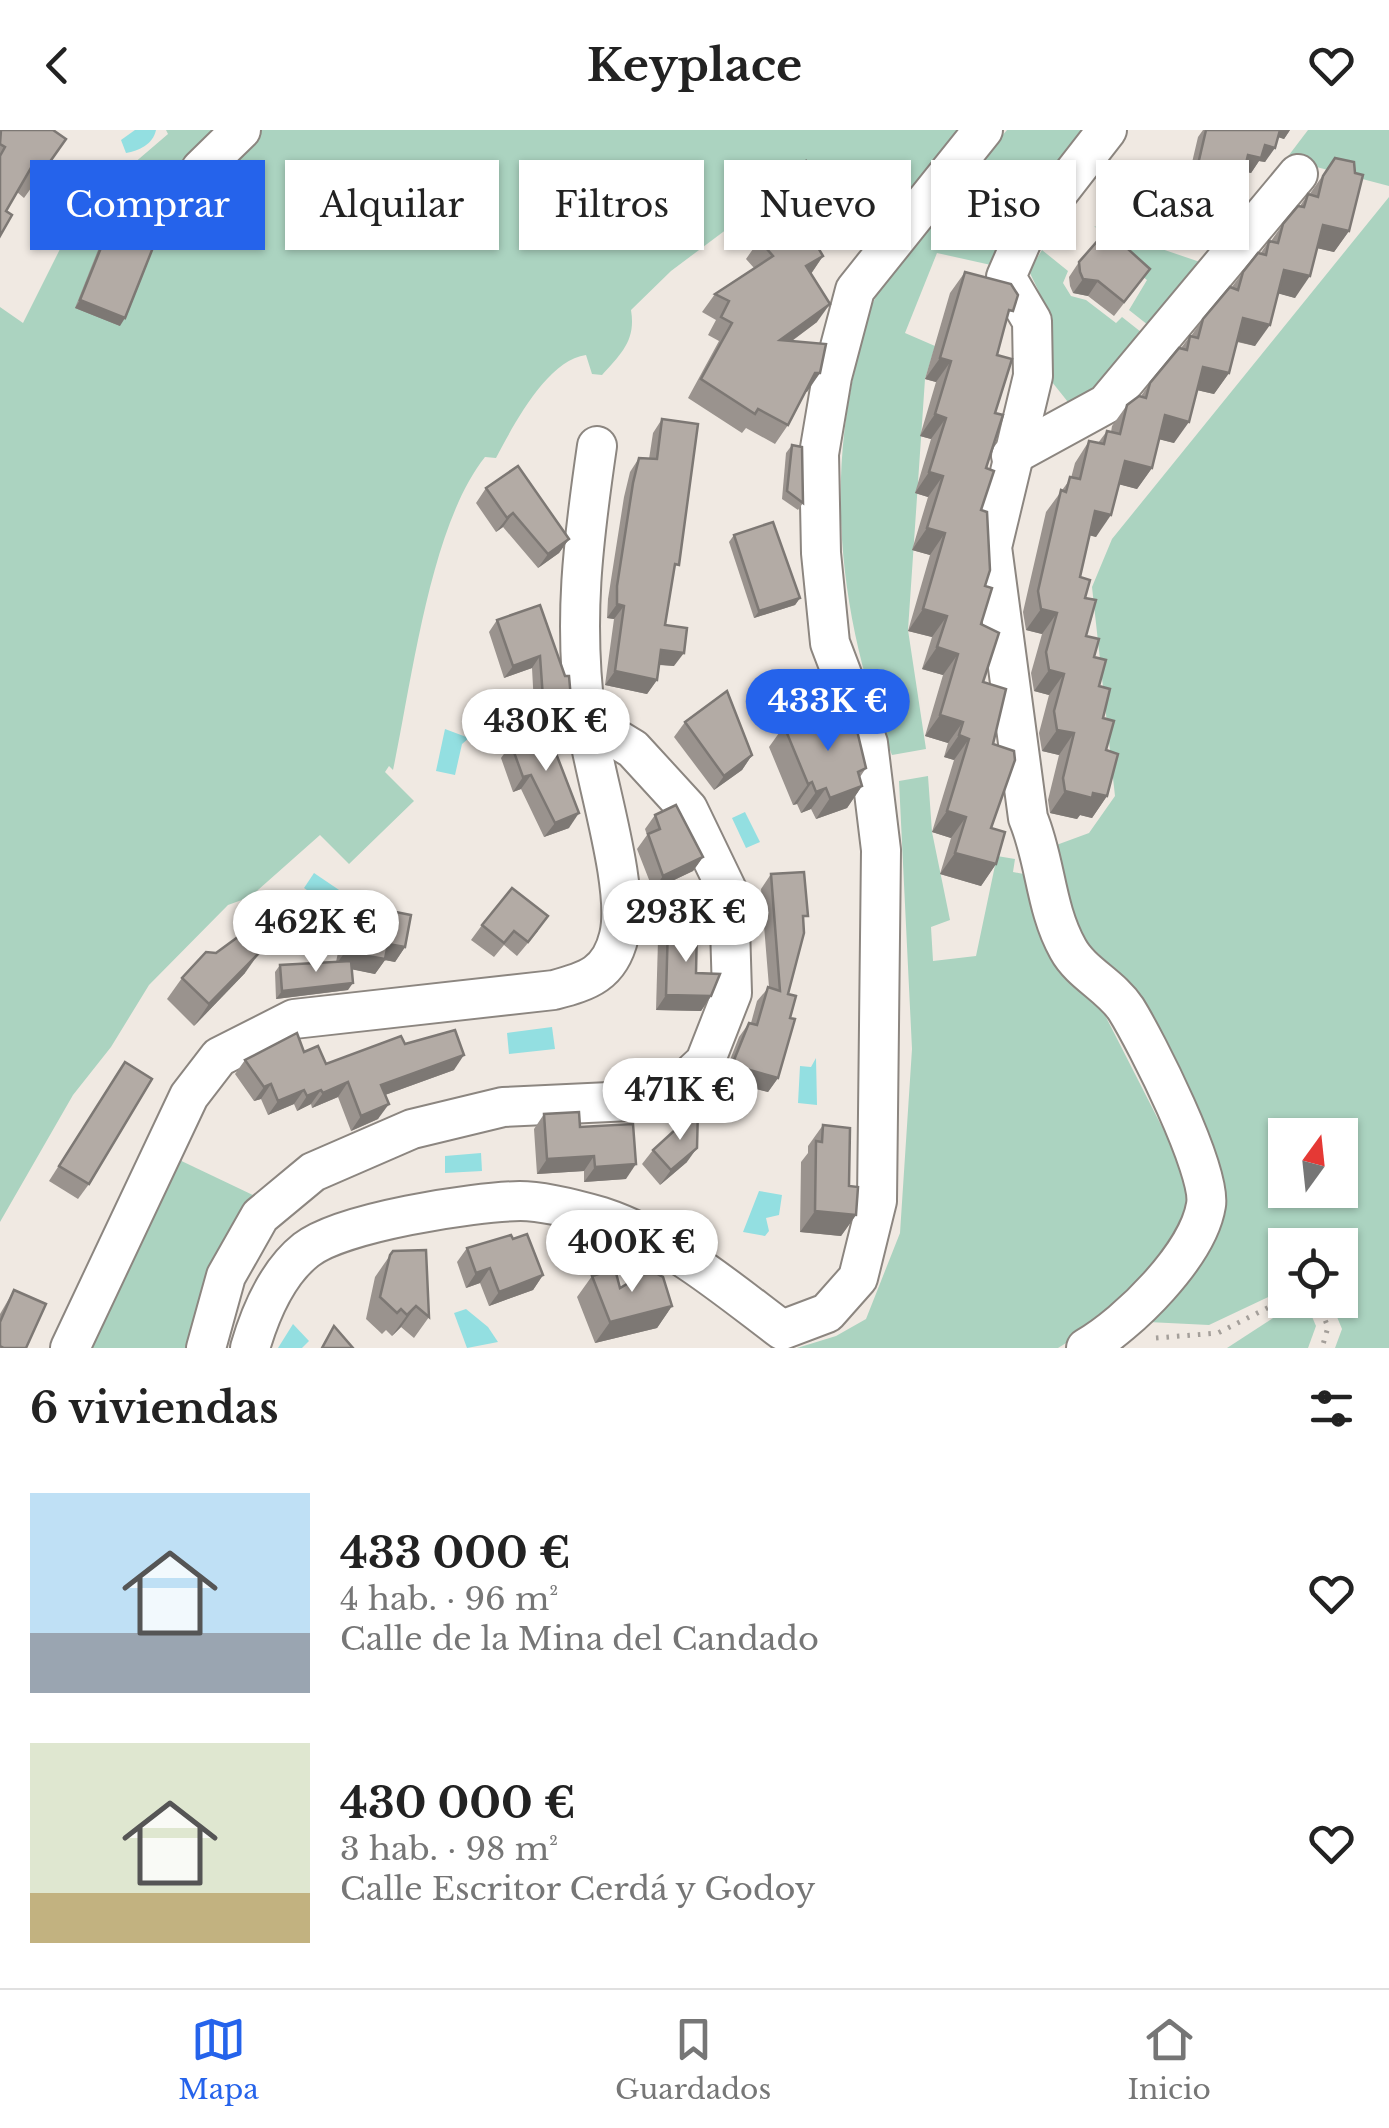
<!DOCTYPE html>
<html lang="es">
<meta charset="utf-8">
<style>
body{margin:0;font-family:"Libre Baskerville",serif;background:#f2f2f2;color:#222;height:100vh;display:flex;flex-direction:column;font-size:38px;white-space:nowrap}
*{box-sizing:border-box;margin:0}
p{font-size:32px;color:#767676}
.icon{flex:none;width:55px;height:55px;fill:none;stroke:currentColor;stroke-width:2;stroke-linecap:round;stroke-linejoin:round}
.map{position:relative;height:1218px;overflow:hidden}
.drawer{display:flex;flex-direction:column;background:#fff;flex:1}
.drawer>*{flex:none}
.top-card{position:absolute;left:30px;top:30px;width:1330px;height:90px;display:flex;gap:20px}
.needle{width:65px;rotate:15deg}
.fabs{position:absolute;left:1268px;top:988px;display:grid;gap:20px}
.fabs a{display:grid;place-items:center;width:90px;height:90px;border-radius:0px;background:#fff;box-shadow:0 2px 8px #0004;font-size:50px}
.price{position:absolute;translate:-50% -85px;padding:0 22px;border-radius:35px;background:#fff;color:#222;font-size:32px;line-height:65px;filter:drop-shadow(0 2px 5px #0008)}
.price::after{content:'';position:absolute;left:50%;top:60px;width:30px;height:22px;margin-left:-15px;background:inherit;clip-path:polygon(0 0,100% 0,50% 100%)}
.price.current{background:#2563eb;color:#fff}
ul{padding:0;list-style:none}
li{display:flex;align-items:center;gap:30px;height:250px;padding:0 30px}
li span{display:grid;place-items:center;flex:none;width:280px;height:200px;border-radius:0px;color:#555}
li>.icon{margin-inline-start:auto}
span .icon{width:120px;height:120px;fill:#fffc;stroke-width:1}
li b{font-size:42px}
h2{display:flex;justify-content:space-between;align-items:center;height:120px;padding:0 30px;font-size:42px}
.tag{padding:0 35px;border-radius:0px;background:#fff;box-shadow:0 2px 8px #0004;font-size:35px;line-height:90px}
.tag.current{background:#2563eb;color:#fff}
header{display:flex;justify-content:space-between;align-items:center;height:130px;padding:0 30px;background:#fff;font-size:45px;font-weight:700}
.menu{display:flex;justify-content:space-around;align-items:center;height:140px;border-top:2px solid #e0e0e0;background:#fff;font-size:28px;color:#767676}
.menu a{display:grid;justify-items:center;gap:5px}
.menu .current{color:#2563eb}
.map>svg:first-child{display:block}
</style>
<header><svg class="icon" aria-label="back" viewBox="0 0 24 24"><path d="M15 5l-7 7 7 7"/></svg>Keyplace<svg class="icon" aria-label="heart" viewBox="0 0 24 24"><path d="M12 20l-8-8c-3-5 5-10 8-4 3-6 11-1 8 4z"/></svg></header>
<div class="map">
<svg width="1389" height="1218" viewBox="0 0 1389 1218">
<rect width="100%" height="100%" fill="#f0e9e2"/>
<!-- green -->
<g fill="#abd3c0" fill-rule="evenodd">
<path d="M 166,0 L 962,0 L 871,113 L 799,45 L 671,141 L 631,180 C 636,210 622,223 602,245 L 592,244 L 586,225 C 547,230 513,296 496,328 L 485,327 C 430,396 412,551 393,640 L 389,636 L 385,642 L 414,671 L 349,734 L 320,705 L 250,767 L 228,775 L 149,855 L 111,917 L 73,965 L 0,1092 L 0,177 L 23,193 L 60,119 L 105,58 L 168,4 Z"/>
<path d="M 1007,0 L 1086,0 L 991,135 L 937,123 L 905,203 L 935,216 L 925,249 L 908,500 L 926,619 L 892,625 C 843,503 825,364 856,235 C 860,218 861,198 868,183 C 899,115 960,56 1007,0 Z"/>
<polygon points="1308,0 1389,0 1389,56 1286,29"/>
<path d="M 1389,67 L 1389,1218 L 1335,1218 L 1342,1199 L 1330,1170 L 1340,1170 L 1340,1115 L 1285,1115 L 1285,1159 L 1209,1195 L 1148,1192 L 1220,1072 L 1134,867 L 1111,836 L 1073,799 L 1051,717 L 1089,703 L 1115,666 L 1092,457 L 1112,409 ZM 1285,1005 L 1340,1005 L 1340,1060 L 1285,1060 Z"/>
<polygon points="1094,96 1200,132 1148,195 1129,180 1147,150 1121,129 1125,122"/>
<path d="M 1042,120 L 1068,141 L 1063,153 L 1071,166 L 1086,170 L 1116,193 L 1122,187 L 1141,202 C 1122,226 1100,269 1068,272 L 1052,252 L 1049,183 L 1029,141 Z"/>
<path d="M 928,646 L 932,702 L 950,790 L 931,797 L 933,831 L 976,826 L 997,726 L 1015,729 L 1013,742 L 1034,746 L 1185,1042 C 1186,1055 1191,1077 1187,1090 C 1173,1135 1098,1194 1058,1218 L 797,1218 L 836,1206 L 866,1189 L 900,1103 L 912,919 L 899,651 Z"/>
<polygon points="171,1026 261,1069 195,1218 84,1218"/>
<polygon points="1290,1177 1310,1182 1316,1196 1308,1218 1227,1218"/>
</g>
<!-- water -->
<g fill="#93dfe1">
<path d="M 135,0 L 156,0 C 153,14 139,21 126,23 L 121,10 Z"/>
<polygon points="77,45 93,57 72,85 62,85 55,73"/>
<polygon points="445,599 469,608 462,614 455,645 436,641"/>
<polygon points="745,682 760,712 746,718 732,688"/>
<polygon points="314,743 345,764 335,779 304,758"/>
<polygon points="552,897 555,919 509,924 507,903"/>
<polygon points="816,928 817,975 798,973 800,936 811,937"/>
<polygon points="481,1023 482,1041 445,1043 445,1026"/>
<polygon points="759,1061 782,1065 779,1085 766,1088 769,1101 765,1106 743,1102"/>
<polygon points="466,1179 488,1197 498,1212 467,1218 454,1183"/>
<polygon points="293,1194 309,1211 302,1218 278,1218"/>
</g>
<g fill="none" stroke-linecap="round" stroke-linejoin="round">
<!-- minor casing -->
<g stroke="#8c8680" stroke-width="42">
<g id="minor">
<polyline points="176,83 201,39 241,0"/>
<polyline points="1011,326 1106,274 1298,44"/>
<path d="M 70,1218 L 189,966 L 219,927 L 294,889 L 554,860 C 588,851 610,844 619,806 C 631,757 593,643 586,588 C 573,491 583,412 597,316"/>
<polyline points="206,1218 226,1146 260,1086 313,1042 412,999 503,977 631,971 675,960 705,932 732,863 729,764 688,679 633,619 587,591"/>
<path d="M 250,1218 C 260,1184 277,1143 306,1120 C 342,1092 472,1072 520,1071 C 544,1071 578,1080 602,1087 C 669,1109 726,1158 782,1200 L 827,1183 L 858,1148 L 877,1071 L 881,720 L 868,613 L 830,513 L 821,423 L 819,324 L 832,247 L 855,160 L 983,0"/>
<path d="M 1086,1218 C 1128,1194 1198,1125 1206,1075 C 1212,1041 1146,911 1126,879 C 1111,856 1081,843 1068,819 C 1045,778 1046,731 1028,688 L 992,417 L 1033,246 L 1032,191 L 1006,147 L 1023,108 L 1107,0"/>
</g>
</g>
<!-- path -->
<g stroke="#a49f9a" stroke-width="5" stroke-dasharray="2.5 8" stroke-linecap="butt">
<polyline points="1306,1170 1318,1173 1328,1197 1322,1218"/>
<polyline points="1156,1208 1218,1203 1285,1169"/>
</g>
<!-- minor -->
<use href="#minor" stroke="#fff" stroke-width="38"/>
</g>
<!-- wall -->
<g fill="#9a938e">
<polygon points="0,0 53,0 66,9 24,68 17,62 6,81 0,106"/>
<polygon points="1203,0 1290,0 1284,9 1278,7 1265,32 1259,31 1251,43 1244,41 1229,76 1222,75 1215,86 1207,84 1192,120 1164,113 1178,56 1188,41 1190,41 1198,7"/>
<polygon points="1335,28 1349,101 1334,122 1317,118 1295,168 1278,163 1255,216 1237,212 1229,243 1214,264 1197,260 1174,313 1159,309 1152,338 1137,359 1119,354 1096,407 1090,405 1080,447 1085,468 1086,506 1094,527 1103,588 1106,620 1107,666 1092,688 1080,685 1077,689 1050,683 1048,670 1059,625 1042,621 1039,603 1049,565 1034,561 1031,543 1042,504 1026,500 1023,482 1046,382 1071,348 1075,333 1089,311 1098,313 1107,301 1111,302 1112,296 1127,275 1141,266 1150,253 1181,218 1190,206 1191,206 1203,189 1231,158 1243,142 1260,124 1269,111 1271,111 1283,94 1300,76 1308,64 1309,65"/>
<polygon points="778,55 819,92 808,100 823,126 811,144 817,192 792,211 820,243 805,262 788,295 775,314 746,298 742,303 688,268 719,211 708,205 716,190 702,182 715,164 754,138 746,129 760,109 752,98 767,78 765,74"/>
<polygon points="113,88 120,196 75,178 108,95"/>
<polygon points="1079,132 1139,154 1114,186 1088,166 1073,163 1070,156 1069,147"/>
<polygon points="965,142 1006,192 997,225 995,283 981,380 985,456 981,494 983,552 993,614 991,698 996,734 981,756 940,744 951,708 932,702 954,630 944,627 948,613 925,606 943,545 922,539 932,507 908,501 930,425 912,420 928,367 915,363 931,309 920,306 936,252 925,249 950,163"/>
<polygon points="662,289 673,444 665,495 674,536 659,535 657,550 647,564 605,555 614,489 607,488 608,469 624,367 630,342 639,328 649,329 653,303"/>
<polygon points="792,315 803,373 798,380 782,369 786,323"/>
<polygon points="486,358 569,409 559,423 538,438 503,397 496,402 476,373"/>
<polygon points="734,405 800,468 795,475 754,488 729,412"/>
<polygon points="540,475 564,592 535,594 532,538 504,548 489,502 497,490"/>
<polygon points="685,592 752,625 742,640 714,660 674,607"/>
<polygon points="784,596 824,597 866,638 860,647 862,656 847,678 816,689 811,679 801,683 797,674 793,675 769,617"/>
<polygon points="511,614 569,698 544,707 521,659 513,662 501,628"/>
<polygon points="655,685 703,727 693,741 653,760 637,719 647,705 645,699"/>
<polygon points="771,744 804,792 788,864 790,888 778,948 768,962 722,950 739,907 749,893 751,893 757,871 769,857 761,759"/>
<polygon points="355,774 405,817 395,832 385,830 375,844 352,839 348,860 276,869 275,842 280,835 336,832 345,789"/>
<polygon points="482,795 538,801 517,826 504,815 494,827 471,810"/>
<polygon points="668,796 711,866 701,881 656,880 658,810"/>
<polygon points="245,843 194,896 167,869 182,848"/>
<polygon points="405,914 454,940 385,965 378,989 351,1001 338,967 312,978 311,974 297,981 294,974 268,985 261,969 254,971 235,944 245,930 304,922 326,934"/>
<polygon points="125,932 89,1054 78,1069 49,1051"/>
<polygon points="544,984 580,997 626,1049 584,1052 584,1041 537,1044 534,999"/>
<polygon points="823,995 849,1056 856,1085 841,1106 800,1102 801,1032 808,1023 808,1016"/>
<polygon points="653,1020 687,1032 660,1055 642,1034"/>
<polygon points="513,1109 543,1145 533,1160 489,1176 480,1153 466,1158 457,1132 467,1118"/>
<polygon points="393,1121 429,1187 414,1208 401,1197 392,1206 386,1200 382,1204 366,1189 375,1147"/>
<polygon points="592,1146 620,1158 672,1176 657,1198 595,1213 577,1167"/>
<polygon points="14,1160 26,1218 0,1218 0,1184"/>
</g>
<!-- shaded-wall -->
<g fill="#7d7874">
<polygon points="1275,0 1290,0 1284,9 1272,5"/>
<polygon points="1265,15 1275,18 1265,32 1259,31 1251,43 1238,40 1248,25"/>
<polygon points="1228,59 1239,62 1229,76 1222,75 1215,86 1201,82 1211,68"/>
<polygon points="832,73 819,92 791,112 804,94"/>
<polygon points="1323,95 1349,101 1334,122 1308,116"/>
<polygon points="1174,98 1202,105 1192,120 1164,113"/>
<polygon points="823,126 810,145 806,136"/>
<polygon points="1284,140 1310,146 1295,168 1269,161"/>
<polygon points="1083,149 1098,151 1088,166 1073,163"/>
<polygon points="80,170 125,188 120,196 75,178"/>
<polygon points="830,174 817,192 767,229 780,210"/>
<polygon points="1243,188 1270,195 1255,216 1228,209"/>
<polygon points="940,228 951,231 936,252 925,249"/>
<polygon points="1203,237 1229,243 1214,264 1188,258"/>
<polygon points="815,243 820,243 807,262 802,262"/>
<polygon points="935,284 946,288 931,309 920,306"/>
<polygon points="1165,285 1189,292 1174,313 1150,307"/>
<polygon points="1125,331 1152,338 1137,359 1110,352"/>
<polygon points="929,342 943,346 928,367 915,363"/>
<polygon points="1095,381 1111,385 1096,407 1080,403"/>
<polygon points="513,383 503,397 496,402 507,388"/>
<polygon points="927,398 945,403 930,425 912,420"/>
<polygon points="569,409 559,423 538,438 548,424"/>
<polygon points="800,468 795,475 754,488 759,481"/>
<polygon points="617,474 624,476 614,489 607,488"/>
<polygon points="923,479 947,486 932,507 908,501"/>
<polygon points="1041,479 1057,483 1042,504 1026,500"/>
<polygon points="937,517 958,524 943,545 922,539"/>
<polygon points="661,520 684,523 674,536 652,534"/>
<polygon points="540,526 532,538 504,548 513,536"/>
<polygon points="1049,540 1064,544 1049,565 1034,561"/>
<polygon points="615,541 657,550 647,564 605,555"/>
<polygon points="572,580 564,592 535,594 544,582"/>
<polygon points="940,585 963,592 948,613 925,606"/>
<polygon points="1057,600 1074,603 1059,625 1042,621"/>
<polygon points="959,605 969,609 954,630 944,627"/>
<polygon points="752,625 742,640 714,660 724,646"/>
<polygon points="531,645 521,659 513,662 523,647"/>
<polygon points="812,652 797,674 793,675 808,654"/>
<polygon points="862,656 847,678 816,689 830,668"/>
<polygon points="826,658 811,679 801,683 816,662"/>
<polygon points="1065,661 1093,663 1107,666 1092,688 1080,685 1077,689 1050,683"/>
<polygon points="947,681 966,687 951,708 932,702"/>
<polygon points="579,683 569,698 544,707 555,693"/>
<polygon points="955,723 996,734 981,756 940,744"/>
<polygon points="703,727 693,741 653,760 663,746"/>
<polygon points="388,814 405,817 395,832 385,830 375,844 335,836 345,822"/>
<polygon points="260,822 245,843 194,896 209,874"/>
<polygon points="353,853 348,860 276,869 282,861"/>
<polygon points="666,865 711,866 701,881 656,880"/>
<polygon points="464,925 454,940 371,970 381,955"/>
<polygon points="732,935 778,948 768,962 722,950"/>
<polygon points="348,952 338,967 312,978 323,963"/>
<polygon points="271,954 261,969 254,971 264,957"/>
<polygon points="304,960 294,974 268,985 278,971"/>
<polygon points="321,960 311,974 297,981 307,966"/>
<polygon points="389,974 378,989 351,1001 361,986"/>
<polygon points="697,1018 687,1032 660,1055 671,1040"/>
<polygon points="594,1026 584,1041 537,1044 547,1029"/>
<polygon points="636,1034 626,1049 584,1052 595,1037"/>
<polygon points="815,1081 856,1085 841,1106 800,1102"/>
<polygon points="490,1138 480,1153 466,1158 476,1143"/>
<polygon points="543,1145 533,1160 489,1176 499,1162"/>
<polygon points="416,1176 401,1197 392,1206 407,1185"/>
<polygon points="672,1176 657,1198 595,1213 610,1192"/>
</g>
<!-- building -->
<g fill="#b3aba5" stroke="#7d7874" stroke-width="2.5">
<polygon points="1,0 53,0 66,9 42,43 32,36 6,81 12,85 0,106 0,26 5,17 0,14"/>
<polygon points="1206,0 1280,0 1275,18 1265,15 1261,28 1248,25 1239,62 1228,59 1225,71 1211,68 1202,105 1174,98 1188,41 1196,43"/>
<polygon points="1335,28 1354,32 1355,43 1363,45 1349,101 1323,95 1310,146 1284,140 1270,195 1243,188 1229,243 1203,237 1189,292 1165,285 1152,338 1125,331 1111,385 1095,381 1080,447 1090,450 1085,468 1096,470 1086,506 1099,509 1094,527 1106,530 1099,556 1110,559 1103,588 1114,591 1106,620 1118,624 1107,666 1093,663 1092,668 1065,661 1063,648 1074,603 1057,600 1054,581 1064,544 1049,540 1046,522 1057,483 1041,479 1038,461 1061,360 1066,362 1070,347 1080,349 1089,311 1104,314 1107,301 1120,304 1127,275 1139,266 1146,268 1150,253 1179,218 1187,220 1190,206 1198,208 1203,189 1230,157 1238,160 1243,142 1258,123 1266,125 1269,111 1278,113 1283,94 1298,76 1304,77 1308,64 1318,67 1323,46"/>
<polygon points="806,31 832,73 804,94 823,126 806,136 830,174 780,210 826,214 820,243 815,243 788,295 758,279 755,284 701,249 732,193 721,187 729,171 715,164 773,126 759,110 778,99 765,79 784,66 778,55"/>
<polygon points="113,88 158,105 125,188 80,170"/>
<polygon points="1107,100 1150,139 1124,172 1098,151 1083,149 1080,142 1079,132"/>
<polygon points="965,142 1011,154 1018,165 1013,181 1009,180 997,225 1012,229 995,283 1003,285 986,338 994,341 981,380 987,382 990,440 985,456 992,458 981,494 999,503 983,552 1006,559 993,614 1014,621 1015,630 991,698 1005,702 996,734 955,723 966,687 947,681 969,609 959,605 963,592 940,585 958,524 937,517 947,486 923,479 945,403 927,398 943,346 929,342 946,288 935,284 951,231 940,228"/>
<polygon points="662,289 698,294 679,435 675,434 665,495 687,498 684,523 661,520 657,550 615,541 624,476 617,474 617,456 633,353 639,328 657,329"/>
<polygon points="792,315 802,317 803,373 787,361"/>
<polygon points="518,336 569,409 548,424 513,383 507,388 486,358"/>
<polygon points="773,392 800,468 759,481 734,405"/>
<polygon points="540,475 565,546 569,546 572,580 544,582 540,526 513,536 497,490"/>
<polygon points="727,561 752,625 724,646 685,592"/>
<polygon points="818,583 824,597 854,588 866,638 858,642 862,656 830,668 826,658 816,662 812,652 808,654 784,596"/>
<polygon points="547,600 579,683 555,693 531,645 523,647 511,614"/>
<polygon points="676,675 703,727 663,746 648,704 660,699 655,685"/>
<polygon points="804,742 808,786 803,786 804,803 788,864 796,866 790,888 795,889 778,948 732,935 749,893 757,895 768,857 780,861 771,744"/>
<polygon points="512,758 548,786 528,812 514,801 504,813 482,795"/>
<polygon points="355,774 411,785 405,817 388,814 385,829 345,822"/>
<polygon points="668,796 697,797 696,843 720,844 711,866 666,865"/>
<polygon points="242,804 260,822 209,874 182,848 206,822 216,823"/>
<polygon points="351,831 353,853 282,861 280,835"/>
<polygon points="455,900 464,925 381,955 389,974 361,986 348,952 323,963 321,960 307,966 304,960 278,971 271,954 264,957 245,930 297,903 304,922 318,916 326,934 401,906 405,914"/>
<polygon points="125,932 152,949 89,1054 59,1036"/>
<polygon points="698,979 697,1018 671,1040 653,1020"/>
<polygon points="579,982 580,997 633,994 636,1034 595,1037 594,1026 547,1029 544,984"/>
<polygon points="823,995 850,998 849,1056 858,1057 856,1085 815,1081 816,1011 822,1012"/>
<polygon points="527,1104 543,1145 499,1162 490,1138 476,1143 467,1118 511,1105 513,1109"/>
<polygon points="426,1120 429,1187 416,1176 407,1185 401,1179 397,1183 380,1167 390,1125 393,1121"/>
<polygon points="615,1139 620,1158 644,1144 657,1144 663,1147 672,1176 610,1192 592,1146"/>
<polygon points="14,1160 46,1174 26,1218 4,1218 0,1216 0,1192"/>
<polygon points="334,1196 353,1218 322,1218"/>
</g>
</svg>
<div class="fabs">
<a><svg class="needle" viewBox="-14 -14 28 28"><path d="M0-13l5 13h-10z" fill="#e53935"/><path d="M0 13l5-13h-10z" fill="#767676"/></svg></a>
<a><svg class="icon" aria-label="locate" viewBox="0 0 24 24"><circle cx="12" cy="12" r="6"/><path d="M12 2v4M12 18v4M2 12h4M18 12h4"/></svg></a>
</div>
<b class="price current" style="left:828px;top:624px">433K €</b>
<b class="price" style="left:546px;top:644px">430K €</b>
<b class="price" style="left:686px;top:835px">293K €</b>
<b class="price" style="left:316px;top:845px">462K €</b>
<b class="price" style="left:680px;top:1013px">471K €</b>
<b class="price" style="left:632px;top:1165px">400K €</b>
<div class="top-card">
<a class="tag current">Comprar</a>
<a class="tag">Alquilar</a>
<a class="tag">Filtros</a>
<a class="tag">Nuevo</a>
<a class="tag">Piso</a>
<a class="tag">Casa</a>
</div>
</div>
<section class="drawer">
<h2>6 viviendas<svg class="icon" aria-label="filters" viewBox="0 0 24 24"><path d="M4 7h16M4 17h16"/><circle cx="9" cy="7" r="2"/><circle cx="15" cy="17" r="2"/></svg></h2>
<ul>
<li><span style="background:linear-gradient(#bfe0f5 70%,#9aa5b1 0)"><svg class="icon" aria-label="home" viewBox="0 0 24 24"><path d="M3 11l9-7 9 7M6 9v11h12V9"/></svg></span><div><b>433 000 €</b><p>4 hab. · 96 m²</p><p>Calle de la Mina del Candado</p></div><svg class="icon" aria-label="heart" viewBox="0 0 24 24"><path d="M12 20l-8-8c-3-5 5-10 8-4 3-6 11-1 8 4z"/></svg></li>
<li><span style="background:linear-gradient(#dfe7d0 75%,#c2b280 0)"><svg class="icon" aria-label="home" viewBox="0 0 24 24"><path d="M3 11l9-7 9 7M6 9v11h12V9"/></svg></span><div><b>430 000 €</b><p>3 hab. · 98 m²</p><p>Calle Escritor Cerdá y Godoy</p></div><svg class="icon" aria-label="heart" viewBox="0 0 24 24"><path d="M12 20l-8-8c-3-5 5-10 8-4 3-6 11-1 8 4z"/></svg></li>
</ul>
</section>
<nav class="menu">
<a class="current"><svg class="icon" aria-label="map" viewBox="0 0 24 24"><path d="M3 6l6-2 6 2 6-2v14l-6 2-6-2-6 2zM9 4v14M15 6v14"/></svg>Mapa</a>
<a><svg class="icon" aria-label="saved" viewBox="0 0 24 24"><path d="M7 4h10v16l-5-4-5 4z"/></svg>Guardados</a>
<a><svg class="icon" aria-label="home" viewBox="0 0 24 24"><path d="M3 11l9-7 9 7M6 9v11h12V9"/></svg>Inicio</a>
</nav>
